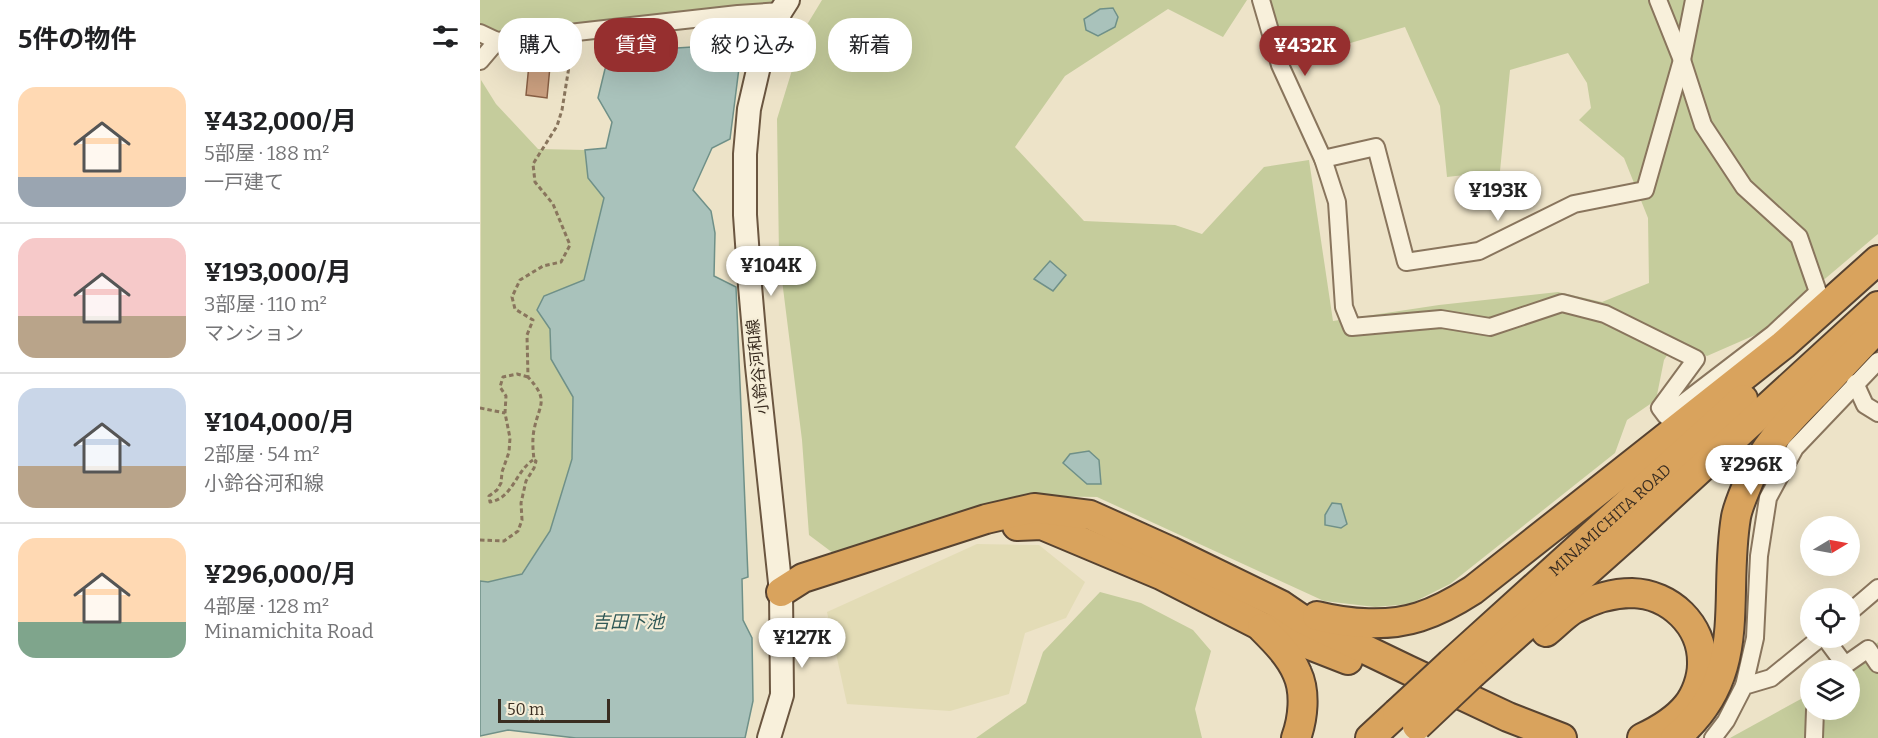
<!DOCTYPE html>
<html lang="ja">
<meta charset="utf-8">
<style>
body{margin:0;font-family:Bitter,"Noto Sans JP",serif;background:#f6f6f6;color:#202124;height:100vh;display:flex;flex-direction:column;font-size:22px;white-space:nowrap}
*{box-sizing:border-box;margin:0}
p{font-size:20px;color:#757577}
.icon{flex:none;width:33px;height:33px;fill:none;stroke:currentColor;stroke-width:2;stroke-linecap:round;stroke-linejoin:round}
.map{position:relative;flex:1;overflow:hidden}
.sheet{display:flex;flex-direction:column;background:#fff;width:480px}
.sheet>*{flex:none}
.banner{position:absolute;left:18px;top:18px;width:570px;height:54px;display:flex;gap:12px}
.needle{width:39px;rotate:80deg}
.controls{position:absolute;left:1320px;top:516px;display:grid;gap:12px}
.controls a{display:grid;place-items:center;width:60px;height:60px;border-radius:50%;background:#fff;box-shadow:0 6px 24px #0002;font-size:30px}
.scale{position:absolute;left:18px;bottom:15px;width:112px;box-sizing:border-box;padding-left:6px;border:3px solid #3a2d21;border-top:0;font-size:16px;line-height:21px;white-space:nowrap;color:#3a2d21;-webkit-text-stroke:4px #f5edd7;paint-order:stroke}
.price{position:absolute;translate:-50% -51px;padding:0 14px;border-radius:21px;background:#fff;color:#222;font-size:20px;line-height:39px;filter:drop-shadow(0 2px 3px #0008)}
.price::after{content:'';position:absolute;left:50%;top:36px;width:18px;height:14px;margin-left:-9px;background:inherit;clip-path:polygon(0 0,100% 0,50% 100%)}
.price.active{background:#962f2f;color:#fff}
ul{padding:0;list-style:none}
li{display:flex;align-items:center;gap:18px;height:150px;padding:0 18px}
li+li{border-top:2px solid #e0e0e0}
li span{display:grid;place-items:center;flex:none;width:168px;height:120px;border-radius:18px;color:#555}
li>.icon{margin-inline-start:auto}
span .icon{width:72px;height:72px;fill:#fffc;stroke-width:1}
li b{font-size:26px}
h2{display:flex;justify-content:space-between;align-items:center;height:72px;padding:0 18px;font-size:26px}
.pill{padding:0 21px;border-radius:24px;background:#fff;box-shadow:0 6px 24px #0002;font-size:21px;line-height:54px}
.pill.active{background:#962f2f;color:#fff}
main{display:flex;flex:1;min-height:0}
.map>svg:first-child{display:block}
</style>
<main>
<section class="sheet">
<h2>5件の物件<svg class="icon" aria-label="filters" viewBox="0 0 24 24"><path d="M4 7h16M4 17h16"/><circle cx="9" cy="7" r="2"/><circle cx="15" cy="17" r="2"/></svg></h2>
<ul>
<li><span style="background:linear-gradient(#ffd9b3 75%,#9aa5b1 0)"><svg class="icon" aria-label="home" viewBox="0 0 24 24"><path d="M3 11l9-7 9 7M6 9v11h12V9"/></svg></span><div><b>¥432,000/月</b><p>5部屋 · 188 m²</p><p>一戸建て</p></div></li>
<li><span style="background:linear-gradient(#f6c9c9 65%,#b9a48a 0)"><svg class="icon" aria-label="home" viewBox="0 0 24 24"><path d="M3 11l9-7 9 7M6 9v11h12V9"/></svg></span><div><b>¥193,000/月</b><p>3部屋 · 110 m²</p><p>マンション</p></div></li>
<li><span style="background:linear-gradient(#c9d6e8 65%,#b9a48a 0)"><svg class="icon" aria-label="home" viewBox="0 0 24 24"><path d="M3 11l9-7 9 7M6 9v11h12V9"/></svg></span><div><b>¥104,000/月</b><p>2部屋 · 54 m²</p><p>小鈴谷河和線</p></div></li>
<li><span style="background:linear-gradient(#ffd9b3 70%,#7fa58c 0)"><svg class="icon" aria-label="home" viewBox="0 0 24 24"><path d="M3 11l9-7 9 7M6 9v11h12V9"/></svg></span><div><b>¥296,000/月</b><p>4部屋 · 128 m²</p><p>Minamichita Road</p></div></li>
</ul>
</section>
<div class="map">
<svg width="1398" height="738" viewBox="0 0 1398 738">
<rect width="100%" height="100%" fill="#ede3c8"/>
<!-- farmland -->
<polygon fill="#e3dcb6" points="497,544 559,545 605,582 586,618 545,633 529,694 470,711 367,704 347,612"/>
<!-- green -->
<g fill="#c5cc9c">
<polygon points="0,0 301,0 300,2 21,33 0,25"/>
<polygon points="342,0 767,0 743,37 688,9 585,76 535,147 604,221 695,225 722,234 784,167 829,160 853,321 959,305 1078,292 1122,302 1169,283 1168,218 1144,158 1099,120 1111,108 1107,83 1088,53 1030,70 1020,171 967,177 960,106 925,27 809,61 790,0 1398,0 1398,234 1282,332 1227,356 1196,341 1184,360 1176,400 1147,420 1135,453 970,584 930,604 895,607 844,601 617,497 556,496 502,506 353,553 329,535 322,440 299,256 297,119 325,28"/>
<polygon points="1,80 16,104 58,149 105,150 108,178 124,198 104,281 64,296 70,329 71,359 93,397 92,460 70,531 41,574 8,582 0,581"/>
<polygon points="620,592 661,603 713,630 731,651 715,709 722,738 496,738 546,703 563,652"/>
<polygon points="1398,642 1398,738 1250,738 1330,694 1330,710 1370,710 1370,673"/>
</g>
<!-- water -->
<g fill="#a9c2bb" stroke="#6f9088" stroke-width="1.5">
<polygon points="633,8 638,17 635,27 618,36 606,30 604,19 620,9"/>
<polygon points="244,45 260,60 250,139 232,148 213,190 231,211 235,233 234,276 256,287 268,577 262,579 263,620 272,638 273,701 265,738 96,738 28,730 0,736 0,581 8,582 42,574 70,531 92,459 93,397 71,359 70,329 57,310 64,296 104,280 124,198 108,178 105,150 126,148 132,122 118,98 125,69 149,51"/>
<polygon points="570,261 586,275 573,291 554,279"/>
<polygon points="609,451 619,460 621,484 607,484 583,463 590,454"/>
<polygon points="852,503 861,504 867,524 861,528 845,525 845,515"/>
</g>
<!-- building -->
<polygon fill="#ca9f7f" stroke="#885f44" stroke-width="1.5" points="50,54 71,56 67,98 46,95"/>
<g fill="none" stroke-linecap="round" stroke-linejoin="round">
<!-- street casing -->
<g stroke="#89755d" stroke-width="20">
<g id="street">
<polyline points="781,0 800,65 843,159 857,202 864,307 872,327 961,319 1010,327 1082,303 1125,314 1216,359 1180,408 1186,416 1293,334 1338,292 1319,237 1264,187 1223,125 1202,60 1178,0"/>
<polyline points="0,33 17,41 258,14 301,11"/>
<polyline points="0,61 17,41"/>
<polyline points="843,159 896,147 926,262 999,251 1094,204 1165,190 1202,60 1214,0"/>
<polyline points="1375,383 1385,405 1398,413"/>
<polyline points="1370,612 1398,588"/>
<polyline points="1345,638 1365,665"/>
<polyline points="1358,670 1388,649 1398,664"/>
<polyline points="1264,686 1275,638 1279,556 1288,498 1315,448 1398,361"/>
<polyline points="1233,738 1246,721 1264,686 1291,678 1340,638"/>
<polyline points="1334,738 1335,710"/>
</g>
</g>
<!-- secondary casing -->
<g stroke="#6b5640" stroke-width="26">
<polyline id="secondary" points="289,738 302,695 301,592 277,366 270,286 265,215 265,154 269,109 279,66 301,11 308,0"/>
</g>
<!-- highway casing -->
<g stroke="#574331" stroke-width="32">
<g id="highway">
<polyline points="537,526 562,525 681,575 781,626 868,660"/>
<polyline points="301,592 323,578 506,519 554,508 610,515 690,551 801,605 820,618 928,670 1028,717 1082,738"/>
<path d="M 837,616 C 869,624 908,627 939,617 C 958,611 976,601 993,590 L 1303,345 L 1398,260"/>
<path d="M 782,628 C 795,641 810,656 817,673 C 826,692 823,719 816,738"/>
<path d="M 1066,632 C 1075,625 1084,615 1094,609 C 1111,600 1133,593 1152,593 C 1190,594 1223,625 1222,664 C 1222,678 1216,695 1207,706 C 1195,721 1179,730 1162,738"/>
<path id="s1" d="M 971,663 L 1263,399"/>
<polyline points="993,673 1148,535 1398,306"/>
<polyline points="890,738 917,713"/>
<path d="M 1195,738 C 1271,675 1242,601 1256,517 C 1258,506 1264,493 1268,483 C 1284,443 1315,415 1343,386 C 1359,369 1375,352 1390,336"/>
</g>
</g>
<!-- path -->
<g stroke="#89755d" stroke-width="3" stroke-dasharray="4.5 3" stroke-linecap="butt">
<path d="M 48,377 L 37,374 L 23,377 L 20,387 L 26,396 L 25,413 L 30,438 L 29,452 L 22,472 L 21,483 L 17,490 L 9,496 L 10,502 C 33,498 35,472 53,460"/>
<polyline points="0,408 25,413"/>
<path d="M 0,540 L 24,541 L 38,531 L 42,520 L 41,503 L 46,481 L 54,468 L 56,461 L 54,460 C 53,450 52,440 54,430 C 59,404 70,401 48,377 L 47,335 L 53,320 L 35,309 L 32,297 L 40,280 L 63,266 L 81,262 L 90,245 L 73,204 L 55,182 L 53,164 L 77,126 L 82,110 L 92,48"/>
</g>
<!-- street -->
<use href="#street" stroke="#f8f0db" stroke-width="16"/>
<!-- secondary -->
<use href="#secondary" stroke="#f8f0db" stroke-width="22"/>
<!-- highway -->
<use href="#highway" stroke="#d9a35d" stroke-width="28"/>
<!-- highway-bridge casing -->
<g stroke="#574331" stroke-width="32" stroke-linecap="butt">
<g id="highway-bridge">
<polyline points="917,713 971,663"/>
<polyline points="937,726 993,673"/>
</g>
</g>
<!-- highway-bridge -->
<use href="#highway-bridge" stroke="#d9a35d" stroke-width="28"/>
</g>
<g text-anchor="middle" stroke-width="4.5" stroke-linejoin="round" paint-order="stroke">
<!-- street labels -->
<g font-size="16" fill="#3a2d21" stroke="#f5edd7">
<text transform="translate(277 367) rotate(-96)" y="6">小鈴谷河和線</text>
<text dy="6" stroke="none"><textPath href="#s1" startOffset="214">MINAMICHITA ROAD</textPath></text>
</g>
<!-- water labels -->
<g font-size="18" font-style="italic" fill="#305957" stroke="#f5edd7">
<text x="148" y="628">吉田下池</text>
</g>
</g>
</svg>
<div class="controls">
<a><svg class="needle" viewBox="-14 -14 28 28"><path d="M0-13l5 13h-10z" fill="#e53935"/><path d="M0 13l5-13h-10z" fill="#757577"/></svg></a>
<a><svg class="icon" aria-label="locate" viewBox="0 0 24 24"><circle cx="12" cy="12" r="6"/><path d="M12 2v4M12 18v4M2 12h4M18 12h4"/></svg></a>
<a><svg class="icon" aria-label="layers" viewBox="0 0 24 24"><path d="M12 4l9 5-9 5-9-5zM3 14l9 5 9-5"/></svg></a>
</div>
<div class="scale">50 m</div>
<b class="price active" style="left:825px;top:77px">¥432K</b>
<b class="price" style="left:1018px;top:222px">¥193K</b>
<b class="price" style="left:291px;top:297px">¥104K</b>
<b class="price" style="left:1271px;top:496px">¥296K</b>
<b class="price" style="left:322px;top:669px">¥127K</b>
<div class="banner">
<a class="pill">購入</a>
<a class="pill active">賃貸</a>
<a class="pill">絞り込み</a>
<a class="pill">新着</a>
</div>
</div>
</main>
